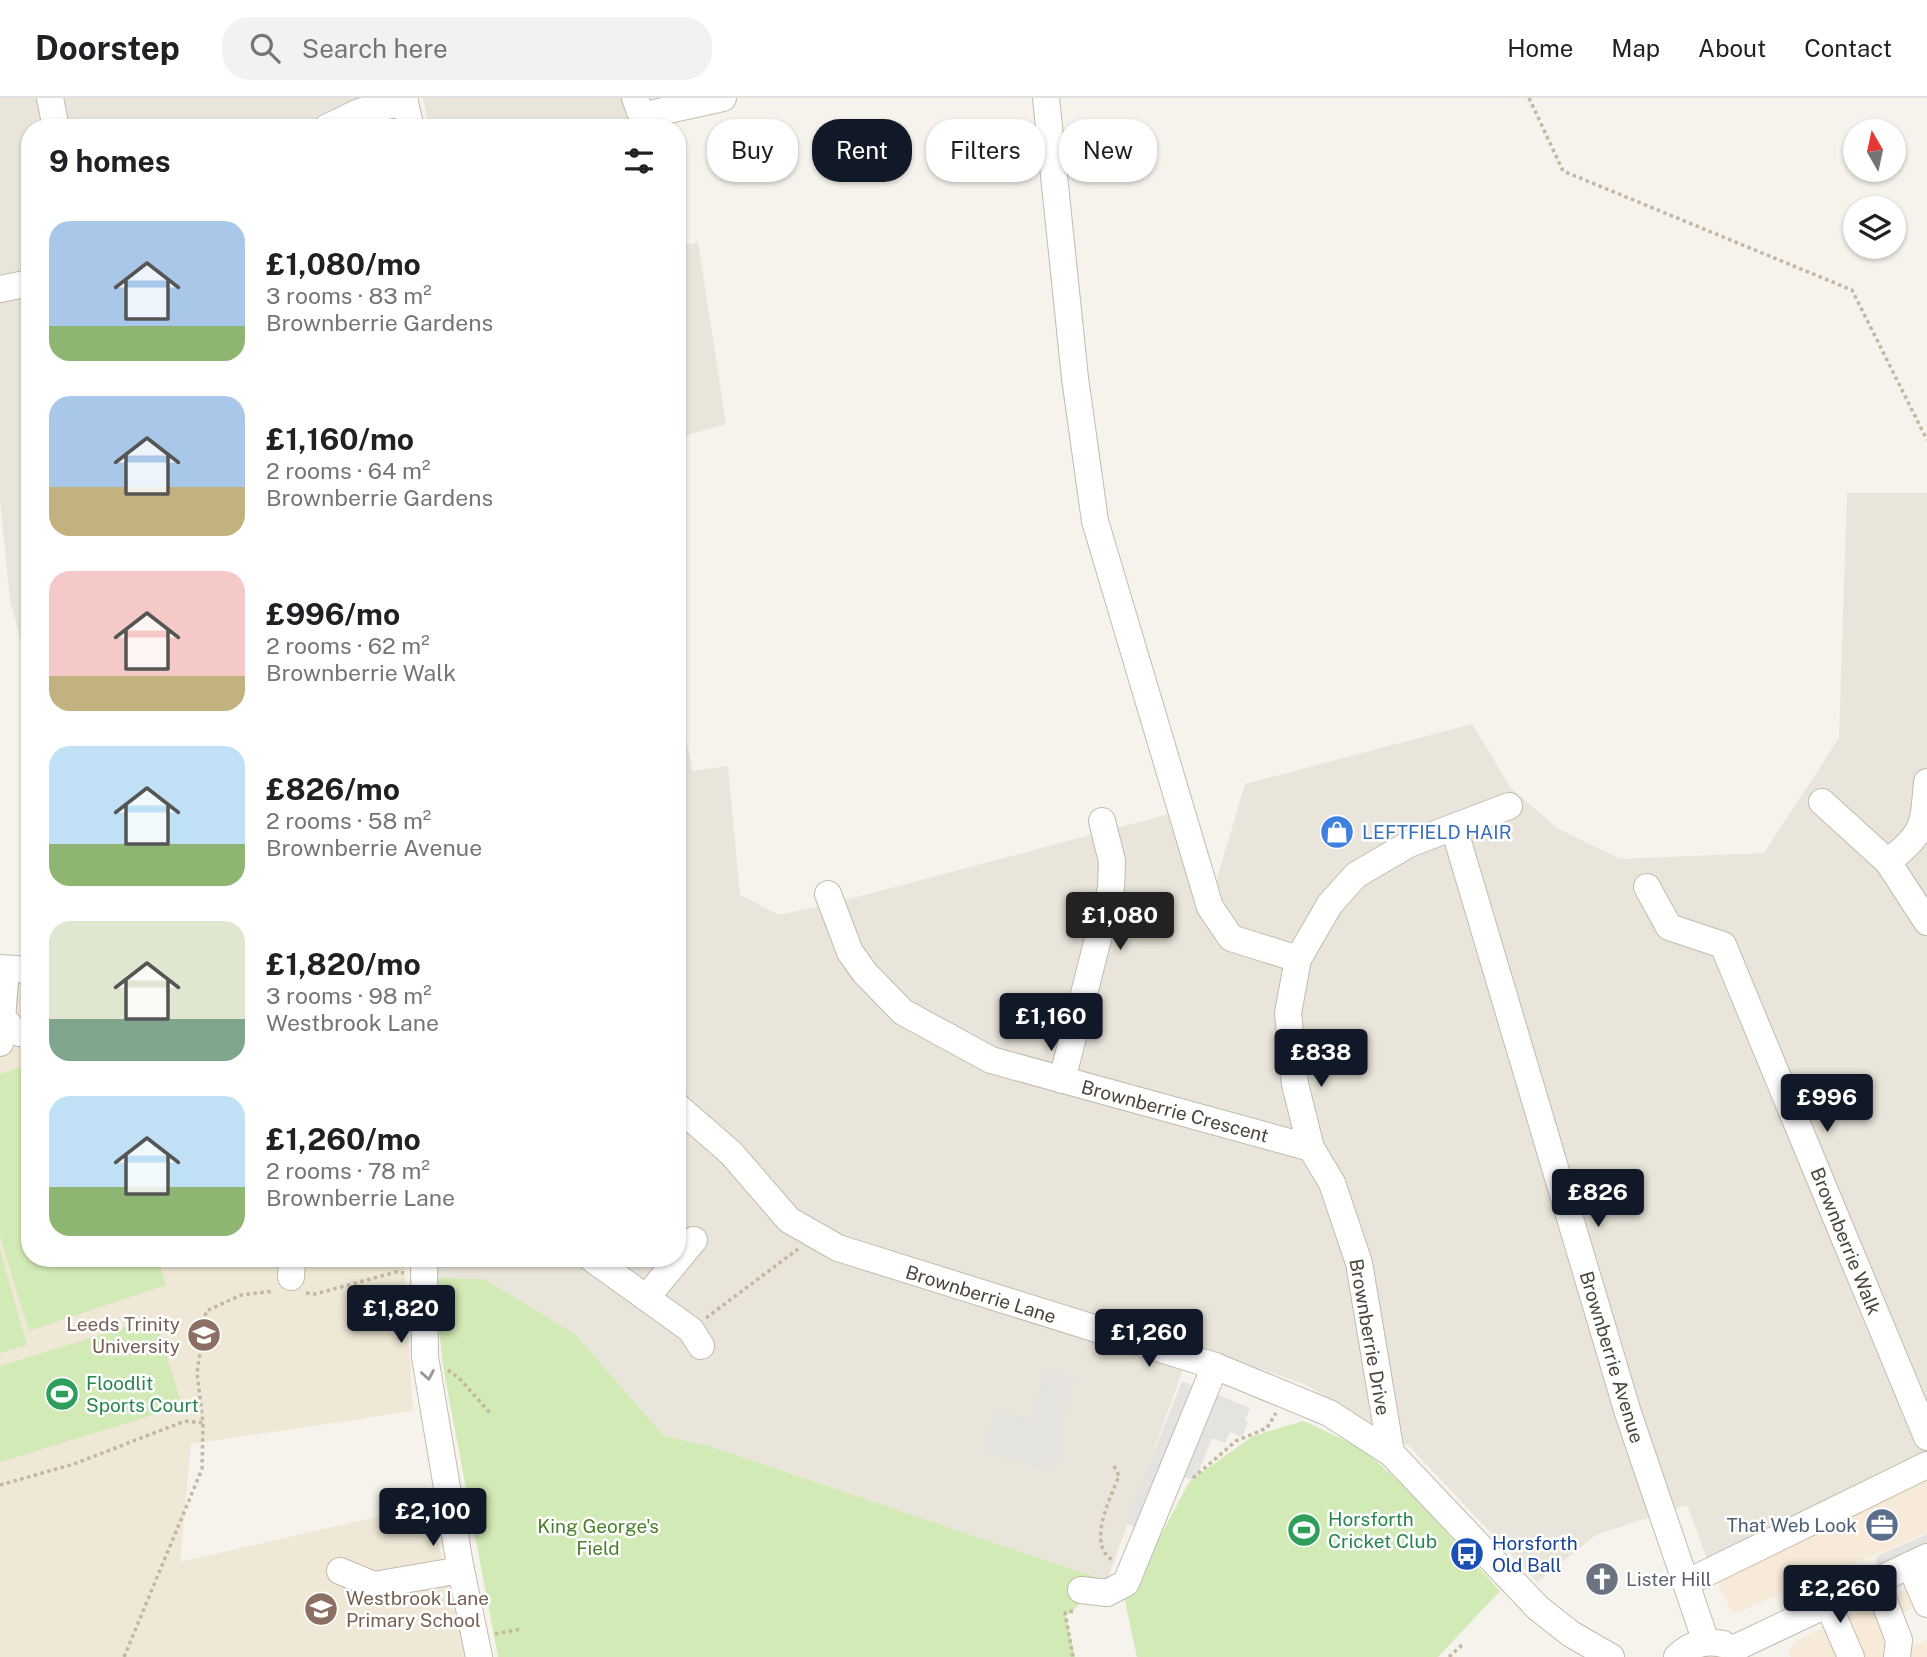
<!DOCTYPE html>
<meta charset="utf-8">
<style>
body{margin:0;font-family:"Public Sans",sans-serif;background:#f2f2f2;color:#202124;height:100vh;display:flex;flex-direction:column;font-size:26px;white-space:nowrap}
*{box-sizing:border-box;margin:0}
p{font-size:23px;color:#757577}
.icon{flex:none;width:38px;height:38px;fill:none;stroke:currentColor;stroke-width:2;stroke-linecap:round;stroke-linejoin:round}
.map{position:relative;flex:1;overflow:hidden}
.sheet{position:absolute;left:21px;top:21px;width:665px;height:1148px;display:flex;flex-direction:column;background:#fff;border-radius:28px;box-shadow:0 2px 5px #0004}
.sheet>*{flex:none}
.guide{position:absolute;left:707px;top:21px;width:665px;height:63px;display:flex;gap:14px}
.needle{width:46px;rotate:351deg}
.controls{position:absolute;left:1843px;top:21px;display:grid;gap:14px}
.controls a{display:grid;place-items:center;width:63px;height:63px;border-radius:50%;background:#fff;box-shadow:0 2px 5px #0004;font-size:35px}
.price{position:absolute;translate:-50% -60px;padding:0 16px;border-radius:7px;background:#111827;color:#fff;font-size:23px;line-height:46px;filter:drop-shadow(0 2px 4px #0008)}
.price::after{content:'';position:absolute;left:50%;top:42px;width:21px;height:16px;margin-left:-10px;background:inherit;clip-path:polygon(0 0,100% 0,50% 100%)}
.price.current{background:#222;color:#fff}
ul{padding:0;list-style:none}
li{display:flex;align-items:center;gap:21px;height:175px;padding:0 28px}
li span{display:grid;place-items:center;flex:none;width:196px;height:140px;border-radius:21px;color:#555}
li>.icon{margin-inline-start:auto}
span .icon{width:84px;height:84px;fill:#fffc;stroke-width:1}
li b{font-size:30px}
h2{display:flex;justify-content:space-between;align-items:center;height:84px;padding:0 28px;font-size:30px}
.tag{padding:0 24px;border-radius:28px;background:#fff;box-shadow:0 2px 5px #0004;font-size:24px;line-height:63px}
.tag.current{background:#111827;color:#fff}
header{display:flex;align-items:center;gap:42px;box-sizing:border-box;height:98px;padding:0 35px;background:#fff;border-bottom:2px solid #e0e0e0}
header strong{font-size:33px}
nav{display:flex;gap:38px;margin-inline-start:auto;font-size:24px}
.search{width:490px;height:63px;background:#f2f2f2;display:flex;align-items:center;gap:18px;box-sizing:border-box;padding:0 24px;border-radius:28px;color:#757577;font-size:26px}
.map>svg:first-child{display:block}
</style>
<header>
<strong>Doorstep</strong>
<div class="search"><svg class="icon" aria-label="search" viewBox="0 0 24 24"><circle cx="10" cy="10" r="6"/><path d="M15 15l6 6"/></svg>Search here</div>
<nav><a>Home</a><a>Map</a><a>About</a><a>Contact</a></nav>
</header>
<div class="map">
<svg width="1927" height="1559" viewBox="0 0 1927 1559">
<rect width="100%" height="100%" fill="#f6f3ec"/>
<!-- residential -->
<g fill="#eae5da">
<polygon points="0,0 393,0 399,30 30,30 30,579 10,502 0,402"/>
<polygon points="423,0 633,0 636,30 429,30"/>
<polygon points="698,144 726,326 677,340 677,149"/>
<polygon points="1847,395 1927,395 1927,1361 1709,1466 1687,1407 1596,1437 1537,1484 1410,1349 1306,1287 1192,1246 1107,1483 709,1348 664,1338 576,1237 434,1180 436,1160 677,1160 677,602 693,673 728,668 740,797 779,817 846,802 1173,715 1213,794 1245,686 1472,626 1511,690 1557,730 1620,761 1764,755 1839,640"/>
</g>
<!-- commercial -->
<g fill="#f7ead8">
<polygon points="1927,1366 1927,1435 1733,1516 1709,1466"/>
<polygon points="1909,1490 1918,1508 1885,1523 1894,1556 1927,1542 1927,1559 1791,1559 1789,1554 1796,1543"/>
</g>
<!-- education -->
<polygon fill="#efe8d6" points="0,884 30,886 30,1160 404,1160 413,1313 191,1346 180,1464 429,1407 466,1559 0,1559"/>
<!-- green -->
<g fill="#d2eab5">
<polygon points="30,966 30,1160 157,1160 166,1187 29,1233 0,1139 0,976"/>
<polygon points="0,1152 27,1247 0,1255"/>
<polygon points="434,1180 484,1181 576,1237 664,1338 709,1348 1107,1483 1066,1518 1075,1559 498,1559 443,1269"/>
<polygon points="155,1220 182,1308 0,1364 0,1268"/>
<polygon points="1303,1323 1362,1350 1408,1392 1500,1493 1438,1559 1137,1559 1125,1503 1190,1383 1253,1338"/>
</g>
<!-- parking -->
<g fill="#e5e3e0">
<polygon points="1046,1273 1074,1280 1058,1342 1062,1343 1055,1373 984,1354 995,1313 1032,1322"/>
<polygon points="1182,1283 1250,1310 1245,1322 1248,1324 1242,1339 1230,1334 1225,1345 1212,1340 1195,1383 1161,1370 1138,1430 1126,1425"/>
<polygon points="1927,1436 1927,1448 1875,1471 1877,1458"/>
</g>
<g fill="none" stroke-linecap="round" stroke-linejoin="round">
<!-- minor casing -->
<g stroke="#c2bbae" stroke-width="28">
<g id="minor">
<polyline points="50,0 56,30"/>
<polyline points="404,0 411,30"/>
<polyline points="635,0 640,14 650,16 723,0"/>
<polyline points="1046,0 1075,280 1095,423 1210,809 1231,840 1298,861"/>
<polyline points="326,30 359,14 405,4"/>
<polyline points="0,191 30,185"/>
<path d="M 1927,684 C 1923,731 1924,734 1888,764 L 1927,824"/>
<polyline points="1822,704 1888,764"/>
<polyline points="1454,730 1628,1315 1706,1544"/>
<polyline points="1647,789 1669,829 1723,847 1927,1339"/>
<polyline points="828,796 850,854 865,875 903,914 991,962 1311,1050"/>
<polyline points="0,870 30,872"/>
<polyline points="3,920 15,934 30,937"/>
<polyline points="0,945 6,871"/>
<polyline points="1062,982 1111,790 1112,763 1102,723"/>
<polyline points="677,1008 731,1055 789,1122 838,1150 1215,1268 1329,1315 1391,1355 1538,1510 1571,1536 1611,1559"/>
<polyline points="424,1160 425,1259 460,1467 479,1559"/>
<polyline points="591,1160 691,1232 701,1248"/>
<polyline points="291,1179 292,1160"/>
<polyline points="646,1200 694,1142"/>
<polyline points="1391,1355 1359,1165 1332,1085 1311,1050 1295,986 1288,915 1298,861 1330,806 1356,777 1409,746 1509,708"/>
<polyline points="1910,1467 1927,1506"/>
<polyline points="340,1473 374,1487 461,1472"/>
<polyline points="1876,1482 1899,1542 1897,1559"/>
<polyline points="1686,1485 1927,1367"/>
<polyline points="1081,1492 1107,1495 1126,1485 1215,1268"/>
<polyline points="1828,1506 1851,1559"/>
<polyline points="1733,1551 1927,1459"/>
<path d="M 1677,1559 C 1690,1546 1705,1542 1723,1546"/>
</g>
</g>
<!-- path -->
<g stroke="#c4b79f" stroke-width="3.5" stroke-dasharray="3.5 3.5" stroke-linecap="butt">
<polyline points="1529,0 1563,73 1852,192 1927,342"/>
<polyline points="306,1195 315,1196 396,1174 404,1175"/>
<polyline points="706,1220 798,1151"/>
<polyline points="448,1272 459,1280 490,1315"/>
<path d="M 1114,1368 L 1119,1378 C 1111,1399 1085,1448 1114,1463"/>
<polyline points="1193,1380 1236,1343 1267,1330 1276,1315"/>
<polyline points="0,1387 74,1366 185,1323 203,1325 197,1275 206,1213 241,1197 274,1193"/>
<polyline points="1073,1513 1065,1515 1073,1559"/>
<polyline points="495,1536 521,1531"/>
<polyline points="124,1559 202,1371 203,1325"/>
<polyline points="1449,1559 1462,1547"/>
</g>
<!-- minor -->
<use href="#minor" stroke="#fff" stroke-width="26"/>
</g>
<!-- one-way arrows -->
<defs><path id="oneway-chevron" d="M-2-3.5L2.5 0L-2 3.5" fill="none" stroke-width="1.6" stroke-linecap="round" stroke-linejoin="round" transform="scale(1.75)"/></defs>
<use stroke="#9c9892" href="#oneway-chevron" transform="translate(428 1277) rotate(80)"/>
<!-- icons -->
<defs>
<g id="shop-disc" transform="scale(1.75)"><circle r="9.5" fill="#3f7fe0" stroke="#fff"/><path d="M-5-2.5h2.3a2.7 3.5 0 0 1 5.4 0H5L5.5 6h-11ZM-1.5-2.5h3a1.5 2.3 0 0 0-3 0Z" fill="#fff"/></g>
<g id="university-disc" transform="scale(1.75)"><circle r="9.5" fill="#8d6e63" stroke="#fff"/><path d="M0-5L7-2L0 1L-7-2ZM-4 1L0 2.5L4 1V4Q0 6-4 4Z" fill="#fff"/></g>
<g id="stadium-disc" transform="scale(1.75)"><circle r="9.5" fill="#2e9e5b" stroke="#fff"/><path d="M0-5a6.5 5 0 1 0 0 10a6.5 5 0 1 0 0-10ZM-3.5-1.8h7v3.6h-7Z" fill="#fff"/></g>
<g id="office-disc" transform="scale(1.75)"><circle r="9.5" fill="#5c6f8a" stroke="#fff"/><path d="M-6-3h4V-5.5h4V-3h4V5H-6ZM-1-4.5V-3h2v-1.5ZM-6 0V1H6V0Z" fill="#fff"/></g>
<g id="bus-disc" transform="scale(1.75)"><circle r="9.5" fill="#1a4fb4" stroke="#fff"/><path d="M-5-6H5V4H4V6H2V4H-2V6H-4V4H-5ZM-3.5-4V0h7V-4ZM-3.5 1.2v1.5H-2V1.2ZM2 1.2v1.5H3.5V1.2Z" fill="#fff"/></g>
<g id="church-disc" transform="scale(1.75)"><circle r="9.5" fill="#6b7280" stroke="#fff"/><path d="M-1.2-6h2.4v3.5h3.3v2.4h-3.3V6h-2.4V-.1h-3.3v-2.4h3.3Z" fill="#fff"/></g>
<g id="school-disc" transform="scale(1.75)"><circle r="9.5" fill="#8d6e63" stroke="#fff"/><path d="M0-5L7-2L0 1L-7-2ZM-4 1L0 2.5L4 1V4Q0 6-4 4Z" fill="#fff"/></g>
</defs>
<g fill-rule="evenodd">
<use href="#shop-disc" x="1337" y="734"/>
<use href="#university-disc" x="204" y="1237"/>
<use href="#stadium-disc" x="62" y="1296"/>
<use href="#office-disc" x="1882" y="1427"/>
<use href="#stadium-disc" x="1304" y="1432"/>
<use href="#bus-disc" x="1467" y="1456"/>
<use href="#church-disc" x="1602" y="1481"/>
<use href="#school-disc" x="321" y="1511"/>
</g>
<g text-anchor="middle" stroke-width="5" stroke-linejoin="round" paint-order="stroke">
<!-- shop labels -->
<g font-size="19" fill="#366cbe" stroke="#fff" text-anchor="start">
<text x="1362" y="741">LEFTFIELD HAIR</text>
</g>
<!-- street labels -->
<g font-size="19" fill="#4b4439" stroke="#fff">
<text transform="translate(1175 1013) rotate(15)" y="7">Brownberrie Crescent</text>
<text transform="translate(1846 1143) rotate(68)" y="7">Brownberrie Walk</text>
<text transform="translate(981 1196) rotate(17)" y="7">Brownberrie Lane</text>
<text transform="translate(1370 1239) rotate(80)" y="7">Brownberrie Drive</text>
<text transform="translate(1612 1259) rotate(73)" y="7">Brownberrie Avenue</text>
</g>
<!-- education labels -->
<g font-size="19" fill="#785e54" stroke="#fff" text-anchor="end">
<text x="180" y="1233">Leeds Trinity<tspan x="180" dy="22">University</tspan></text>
<text x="346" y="1507" text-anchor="start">Westbrook Lane<tspan x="346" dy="22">Primary School</tspan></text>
</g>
<!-- leisure labels -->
<g font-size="19" fill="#27864d" stroke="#fff" text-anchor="start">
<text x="86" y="1292">Floodlit<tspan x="86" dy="22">Sports Court</tspan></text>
<text x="1328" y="1428">Horsforth<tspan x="1328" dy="22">Cricket Club</tspan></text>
</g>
<!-- service labels -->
<g font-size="19" fill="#4e5e75" stroke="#fff" text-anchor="end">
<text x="1857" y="1434">That Web Look</text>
</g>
<!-- park labels -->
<g font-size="19" fill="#4a7f2a" stroke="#fff">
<text x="598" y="1435">King George's<tspan x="598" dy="22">Field</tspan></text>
</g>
<!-- transit labels -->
<g font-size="19" fill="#164399" stroke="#fff" text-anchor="start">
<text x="1492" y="1452">Horsforth<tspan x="1492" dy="22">Old Ball</tspan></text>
</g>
<!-- worship labels -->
<g font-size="19" fill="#5b616d" stroke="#fff" text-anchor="start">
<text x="1626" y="1488">Lister Hill</text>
</g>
</g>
</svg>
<div class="controls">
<a><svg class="needle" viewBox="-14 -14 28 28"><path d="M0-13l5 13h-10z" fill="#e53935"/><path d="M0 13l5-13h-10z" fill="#757577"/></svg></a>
<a><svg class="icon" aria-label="layers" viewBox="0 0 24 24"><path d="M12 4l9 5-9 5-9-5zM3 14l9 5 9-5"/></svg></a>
</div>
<b class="price current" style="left:1120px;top:854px">£1,080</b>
<b class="price" style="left:1051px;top:955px">£1,160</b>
<b class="price" style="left:1321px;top:991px">£838</b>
<b class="price" style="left:1827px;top:1036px">£996</b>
<b class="price" style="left:1598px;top:1131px">£826</b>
<b class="price" style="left:401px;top:1247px">£1,820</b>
<b class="price" style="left:1149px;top:1271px">£1,260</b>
<b class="price" style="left:433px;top:1450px">£2,100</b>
<b class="price" style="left:1840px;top:1527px">£2,260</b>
<div class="guide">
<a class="tag">Buy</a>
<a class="tag current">Rent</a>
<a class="tag">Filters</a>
<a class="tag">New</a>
</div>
<section class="sheet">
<h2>9 homes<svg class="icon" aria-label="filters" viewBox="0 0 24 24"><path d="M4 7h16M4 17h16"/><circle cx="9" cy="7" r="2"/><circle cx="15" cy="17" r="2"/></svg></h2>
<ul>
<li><span style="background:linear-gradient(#a9c7e8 75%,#8fb573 0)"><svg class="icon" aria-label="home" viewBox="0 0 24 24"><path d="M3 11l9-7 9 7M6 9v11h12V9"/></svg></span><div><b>£1,080/mo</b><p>3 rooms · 83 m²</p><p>Brownberrie Gardens</p></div></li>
<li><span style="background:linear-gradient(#a9c7e8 65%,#c2b280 0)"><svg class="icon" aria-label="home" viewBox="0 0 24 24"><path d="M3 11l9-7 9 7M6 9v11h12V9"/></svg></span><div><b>£1,160/mo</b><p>2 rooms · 64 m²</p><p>Brownberrie Gardens</p></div></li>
<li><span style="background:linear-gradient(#f6c9c9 75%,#c2b280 0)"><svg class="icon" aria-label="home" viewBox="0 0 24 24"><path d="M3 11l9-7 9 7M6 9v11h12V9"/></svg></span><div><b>£996/mo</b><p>2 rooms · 62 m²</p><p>Brownberrie Walk</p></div></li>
<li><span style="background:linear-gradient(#bfe0f5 70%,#8fb573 0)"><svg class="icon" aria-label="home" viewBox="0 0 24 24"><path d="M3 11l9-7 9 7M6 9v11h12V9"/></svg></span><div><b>£826/mo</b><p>2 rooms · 58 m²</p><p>Brownberrie Avenue</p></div></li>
<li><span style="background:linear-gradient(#dfe7d0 70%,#7fa58c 0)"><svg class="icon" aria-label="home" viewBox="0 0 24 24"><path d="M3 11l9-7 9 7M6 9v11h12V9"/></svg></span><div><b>£1,820/mo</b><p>3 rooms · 98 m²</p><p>Westbrook Lane</p></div></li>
<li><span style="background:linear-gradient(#bfe0f5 65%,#8fb573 0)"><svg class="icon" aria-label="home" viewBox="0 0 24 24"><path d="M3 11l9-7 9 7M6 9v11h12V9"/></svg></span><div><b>£1,260/mo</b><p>2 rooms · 78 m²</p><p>Brownberrie Lane</p></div></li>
</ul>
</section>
</div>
